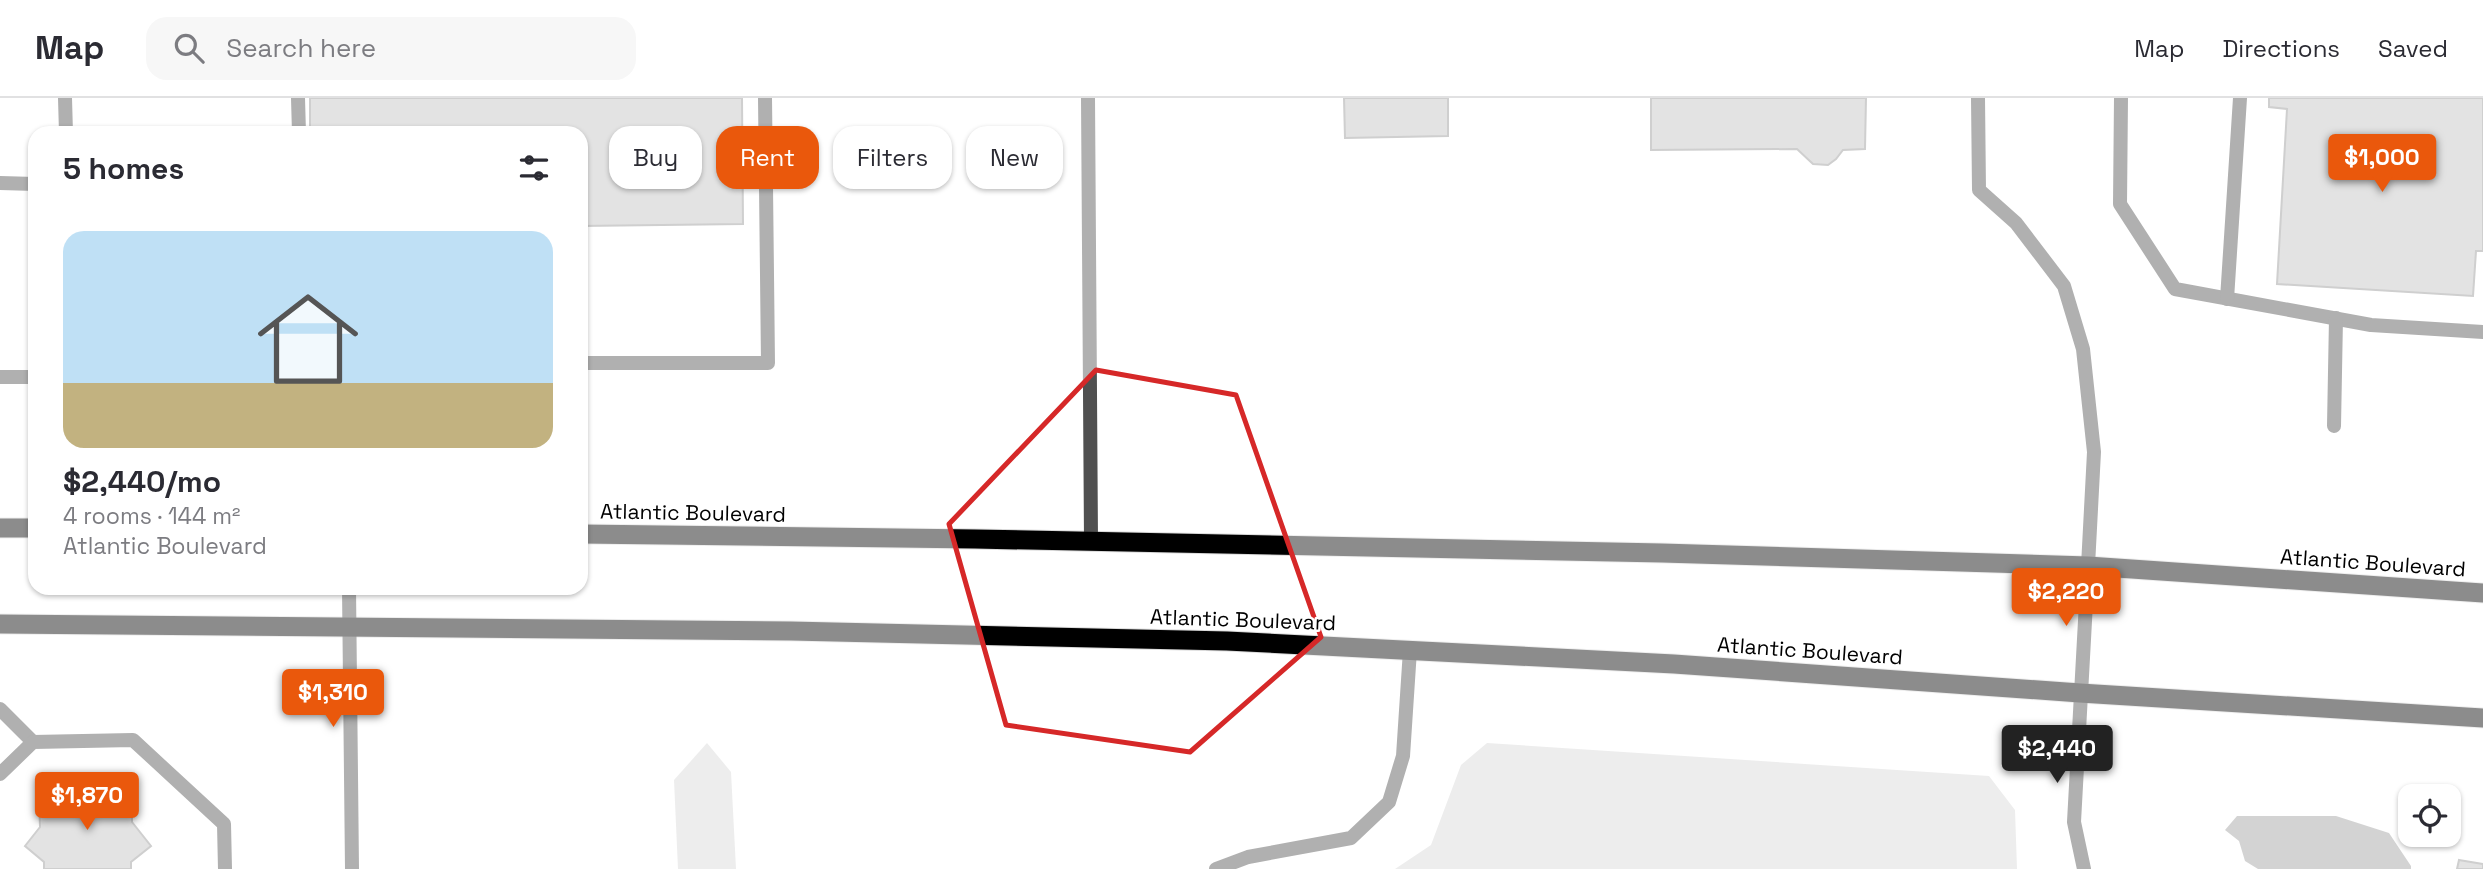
<!DOCTYPE html>
<meta charset="utf-8">
<style>
body{margin:0;font-family:"Space Grotesk",sans-serif;background:#f7f7f7;color:#2b2b33;height:100vh;display:flex;flex-direction:column;font-size:26px;white-space:nowrap}
*{box-sizing:border-box;margin:0}
p{font-size:23px;color:#7c7c81}
.icon{flex:none;width:38px;height:38px;fill:none;stroke:currentColor;stroke-width:2;stroke-linecap:round;stroke-linejoin:round}
.map{position:relative;flex:1;overflow:hidden}
.details{position:absolute;left:28px;top:28px;width:560px;height:469px;display:flex;flex-direction:column;background:#fff;border-radius:21px;box-shadow:0 2px 5px #0004}
.details>*{flex:none}
.top-card{position:absolute;left:609px;top:28px;width:665px;height:63px;display:flex;gap:14px}
.tools{position:absolute;left:2398px;top:686px;display:grid;gap:14px}
.tools a{display:grid;place-items:center;width:63px;height:63px;border-radius:14px;background:#fff;box-shadow:0 2px 5px #0004;font-size:35px}
.price{position:absolute;translate:-50% -60px;padding:0 16px;border-radius:7px;background:#ea580c;color:#fff;font-size:23px;line-height:46px;filter:drop-shadow(0 2px 4px #0008)}
.price::after{content:'';position:absolute;left:50%;top:42px;width:21px;height:16px;margin-left:-10px;background:inherit;clip-path:polygon(0 0,100% 0,50% 100%)}
.price.active{background:#222;color:#fff}
ul{padding:0;list-style:none}
li{display:grid;align-content:center;gap:14px;height:371px;padding:0 35px}
li+li{border-top:2px solid #e1e1e2}
li span{display:grid;place-items:center;height:217px;border-radius:21px;color:#555}
li>.icon{margin-inline-start:auto}
span .icon{width:126px;height:126px;fill:#fffc;stroke-width:1}
li b{font-size:30px}
h2{display:flex;justify-content:space-between;align-items:center;height:84px;padding:0 35px;font-size:30px}
.tag{padding:0 24px;border-radius:21px;background:#fff;box-shadow:0 2px 5px #0004;font-size:24px;line-height:63px}
.tag.active{background:#ea580c;color:#fff}
header{display:flex;align-items:center;gap:42px;box-sizing:border-box;height:98px;padding:0 35px;background:#fff;border-bottom:2px solid #e1e1e2}
header strong{font-size:33px}
nav{display:flex;gap:38px;margin-inline-start:auto;font-size:24px}
.search{width:490px;height:63px;background:#f7f7f7;display:flex;align-items:center;gap:18px;box-sizing:border-box;padding:0 24px;border-radius:21px;color:#7c7c81;font-size:26px}
.map>svg:first-child{display:block}
</style>
<header>
<strong>Map</strong>
<div class="search"><svg class="icon" aria-label="search" viewBox="0 0 24 24"><circle cx="10" cy="10" r="6"/><path d="M15 15l6 6"/></svg>Search here</div>
<nav><a>Map</a><a>Directions</a><a>Saved</a></nav>
</header>
<div class="map">
<svg width="2483" height="771" viewBox="0 0 2483 771">
<rect width="100%" height="100%" fill="#fff"/>
<!-- green -->
<g fill="#d7d7d7">
<polygon points="707,645 731,674 736,771 678,771 674,682"/>
<polygon points="1487,645 1989,678 2015,712 2017,771 1395,771 1431,747 1461,667"/>
</g>
<!-- water -->
<polygon fill="#9e9e9e" points="2237,718 2336,718 2389,735 2411,768 2411,771 2258,771 2245,763 2239,743 2225,732"/>
<!-- building -->
<g fill="#c0c0c0" stroke="#949494" stroke-width="2">
<polygon points="310,0 742,0 743,126 581,128 581,35 310,35"/>
<polygon points="1344,0 1448,0 1448,38 1345,40"/>
<polygon points="1651,0 1866,0 1865,51 1843,52 1836,61 1828,67 1813,66 1797,51 1651,52"/>
<polygon points="2269,0 2483,0 2483,153 2476,153 2473,198 2277,186 2287,11 2269,9"/>
<polygon points="90,680 109,699 132,699 132,724 151,748 131,764 131,771 44,771 44,764 25,748 40,729 39,701 69,700"/>
<polygon points="2459,762 2483,766 2483,771 2457,771"/>
</g>
<g fill="none" stroke-linecap="round" stroke-linejoin="round">
<!-- trunk casing -->
<g stroke="#dbdbdb" stroke-width="21">
<g id="trunk">
<polyline points="0,430 35,430"/>
<polyline points="581,436 975,441 1662,455 2088,468 2483,495"/>
<polyline points="0,526 791,533 1227,543 1674,566 2080,595 2483,620"/>
</g>
</g>
<!-- service -->
<g stroke="#505050" stroke-width="14">
<polyline points="65,0 66,35"/>
<polyline points="298,0 299,35"/>
<polyline points="1088,0 1091,443"/>
<polyline points="1978,0 1979,92 2016,125 2064,188 2083,251 2094,354 2088,468"/>
<polyline points="2121,0 2120,106 2175,191 2371,227 2483,234"/>
<polyline points="0,85 35,86"/>
<polyline points="2227,201 2240,0"/>
<polyline points="581,265 768,265 765,0"/>
<polyline points="0,279 35,279"/>
<polyline points="2334,328 2336,220"/>
<polyline points="0,611 33,644"/>
<polyline points="0,676 33,644 133,642 224,726 225,771"/>
<polyline points="1216,771 1248,759 1351,740 1389,704 1403,658 1410,552"/>
</g>
<!-- minor -->
<g stroke="#505050" stroke-width="14">
<polyline points="349,490 352,771"/>
<polyline points="2084,771 2074,724 2088,468"/>
</g>
<!-- trunk -->
<use href="#trunk" stroke="#000" stroke-width="19"/>
</g>
<!-- marked area -->
<path d="M0 0H2483V771H0ZM 1096,272 L 1236,297 L 1321,539 L 1190,654 L 1006,627 L 949,426 Z" fill="#fff" fill-opacity=".55" fill-rule="evenodd"/>
<path fill="none" stroke="#d62828" stroke-width="5" stroke-linejoin="round" d="M 1096,272 L 1236,297 L 1321,539 L 1190,654 L 1006,627 L 949,426 Z"/>
<g text-anchor="middle" stroke-width="5" stroke-linejoin="round" paint-order="stroke">
<!-- street labels -->
<g font-size="21" fill="#000" stroke="#fff">
<text transform="translate(693 415) rotate(1)" y="7">Atlantic Boulevard</text>
<text transform="translate(2373 465) rotate(4)" y="7">Atlantic Boulevard</text>
<text transform="translate(1243 522) rotate(2)" y="7">Atlantic Boulevard</text>
<text transform="translate(1810 553) rotate(4)" y="7">Atlantic Boulevard</text>
</g>
</g>
</svg>
<div class="tools">
<a><svg class="icon" aria-label="locate" viewBox="0 0 24 24"><circle cx="12" cy="12" r="6"/><path d="M12 2v4M12 18v4M2 12h4M18 12h4"/></svg></a>
</div>
<b class="price" style="left:2382px;top:96px">$1,000</b>
<b class="price" style="left:2066px;top:530px">$2,220</b>
<b class="price" style="left:333px;top:631px">$1,310</b>
<b class="price active" style="left:2057px;top:687px">$2,440</b>
<b class="price" style="left:87px;top:734px">$1,870</b>
<div class="top-card">
<a class="tag">Buy</a>
<a class="tag active">Rent</a>
<a class="tag">Filters</a>
<a class="tag">New</a>
</div>
<section class="details">
<h2>5 homes<svg class="icon" aria-label="filters" viewBox="0 0 24 24"><path d="M4 7h16M4 17h16"/><circle cx="9" cy="7" r="2"/><circle cx="15" cy="17" r="2"/></svg></h2>
<ul>
<li><span style="background:linear-gradient(#bfe0f5 70%,#c2b280 0)"><svg class="icon" aria-label="home" viewBox="0 0 24 24"><path d="M3 11l9-7 9 7M6 9v11h12V9"/></svg></span><div><b>$2,440/mo</b><p>4 rooms · 144 m²</p><p>Atlantic Boulevard</p></div></li>
</ul>
</section>
</div>
